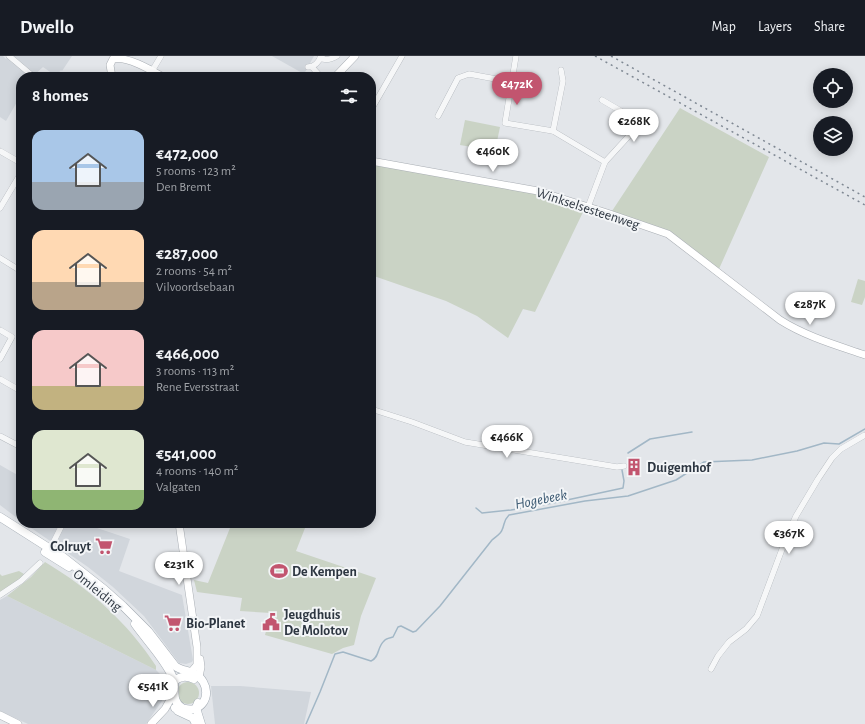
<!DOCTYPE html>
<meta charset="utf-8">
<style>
body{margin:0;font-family:"Alegreya Sans",sans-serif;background:#242831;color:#f1f3f6;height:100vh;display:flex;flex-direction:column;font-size:15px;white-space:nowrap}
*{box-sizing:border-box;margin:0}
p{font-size:13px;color:#9ea1a6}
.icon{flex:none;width:22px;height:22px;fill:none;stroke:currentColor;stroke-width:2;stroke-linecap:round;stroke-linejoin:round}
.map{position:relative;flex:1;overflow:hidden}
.side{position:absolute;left:16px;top:16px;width:360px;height:456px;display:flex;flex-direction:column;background:#171b24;border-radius:16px;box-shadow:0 2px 10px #0003}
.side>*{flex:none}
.buttons{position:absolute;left:813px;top:12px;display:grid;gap:8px}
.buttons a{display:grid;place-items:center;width:40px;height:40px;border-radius:50%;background:#171b24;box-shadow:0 2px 10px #0003;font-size:20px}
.price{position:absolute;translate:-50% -34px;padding:0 9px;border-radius:14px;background:#fff;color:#222;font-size:13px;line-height:26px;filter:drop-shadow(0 1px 2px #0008)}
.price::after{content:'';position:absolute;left:50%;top:24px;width:12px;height:9px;margin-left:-6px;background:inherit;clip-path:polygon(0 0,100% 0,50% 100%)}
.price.selected{background:#c2556f;color:#fff}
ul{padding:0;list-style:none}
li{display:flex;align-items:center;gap:12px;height:100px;padding:0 16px}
li span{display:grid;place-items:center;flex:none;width:112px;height:80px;border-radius:12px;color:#555}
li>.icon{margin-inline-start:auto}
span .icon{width:48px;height:48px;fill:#fffc;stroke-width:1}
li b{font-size:17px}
h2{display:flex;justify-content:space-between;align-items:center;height:48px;padding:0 16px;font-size:17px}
header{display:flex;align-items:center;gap:24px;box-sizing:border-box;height:56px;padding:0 20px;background:#171b24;border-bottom:1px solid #363941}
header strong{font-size:19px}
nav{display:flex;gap:22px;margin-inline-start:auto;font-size:14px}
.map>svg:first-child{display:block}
</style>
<header>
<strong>Dwello</strong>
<nav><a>Map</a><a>Layers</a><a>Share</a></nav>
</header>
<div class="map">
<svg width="865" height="668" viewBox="0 0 865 668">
<rect width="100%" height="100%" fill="#e3e6ea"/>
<!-- built -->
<g fill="#d1d6dc">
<polygon points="0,0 3,0 6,3 8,0 72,0 62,15 61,14 56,20 43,11 32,21 21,21 21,39 6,65 0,61"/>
<polygon points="272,0 314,0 304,18"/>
<polygon points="0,409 21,421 21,465 0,449"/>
<polygon points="24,467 82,467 130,483 119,515 182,539 193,604 192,606 186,608 179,607 144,560 113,531 88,511"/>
<polygon points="7,540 156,614 164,622 162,645 146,668 28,668 0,655 0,544"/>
<polygon points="211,630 240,630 311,636 304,668 215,668"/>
</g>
<!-- green -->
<g fill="#cad3c5">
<polygon points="680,52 769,101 719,213 670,175 612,155"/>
<polygon points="465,64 500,71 495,95 460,89"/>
<polygon points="371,108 525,135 584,154 535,256 523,253 508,282 477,260 446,245 371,219"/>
<polygon points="858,223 865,225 865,241 862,249 851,246"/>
<polygon points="232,467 307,467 296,495 376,522 361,560 354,589 343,592 332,598 265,579 271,557 240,555 242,542 197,536 194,524 208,527"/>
<path d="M 45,506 C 90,533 127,566 156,610 L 156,614 L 7,540 L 31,521 Z"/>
<polygon points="19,515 24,518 18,526 0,537 0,518 2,520"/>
<circle cx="188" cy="637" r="11"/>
</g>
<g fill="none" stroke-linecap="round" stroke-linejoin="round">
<!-- stream -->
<g stroke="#a2b7c6" stroke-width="1.5">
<polyline points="628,397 650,383 692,376"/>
<polyline points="476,452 482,457 511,454 553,447 623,432 624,425 622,414"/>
<path d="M 306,668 L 320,636 L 335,598 L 343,596 L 371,605 C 380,601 377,591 384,585 C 386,582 390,582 393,581 L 398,571 L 401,570 L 413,576 L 416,575 L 440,550 L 492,484 C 495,481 501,478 502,474 C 505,468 503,465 509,459 L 585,445 L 628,440 L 676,424 L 704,406 L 752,404 L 797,395 L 824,387 L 839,388 L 865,373"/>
</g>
<!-- street casing -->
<g stroke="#a9aeb4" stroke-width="6">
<g id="street">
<polyline points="9,0 34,21"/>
<polyline points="516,0 505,67 553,75"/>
<path d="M 320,2 C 326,5 332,3 337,0"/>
<path d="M 308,11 C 315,11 318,6 322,0"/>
<polyline points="312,11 321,21"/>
<polyline points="561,14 563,25 553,75 605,106"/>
<polyline points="152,15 161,0"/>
<polyline points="371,54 402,0"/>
<polyline points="438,60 458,22 469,18 512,26"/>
<polyline points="0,95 21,107"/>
<polyline points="588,151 605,106 637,71 638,65 602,44"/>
<polyline points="0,152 21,117"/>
<polyline points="0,202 21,215"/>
<polyline points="0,274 12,281 0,303"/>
<polyline points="0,323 21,335"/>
<polyline points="371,353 412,366 465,386 617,411 624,410"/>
<polyline points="0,380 21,391"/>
<polyline points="49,495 63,467"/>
<polyline points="0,539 21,525 40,507"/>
<polyline points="711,613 718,600 729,586 746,573 757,560 787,480 796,460 818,423 832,402 841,393 865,379"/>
</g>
</g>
<!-- secondary casing -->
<g stroke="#a9aeb4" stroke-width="8">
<g id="secondary">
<path d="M 112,21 L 110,9 L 113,3 C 128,0 151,14 163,21"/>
<polyline points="335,21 355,0"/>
<path d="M 371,105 L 538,135 L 607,157 L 668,178 L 780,264 C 807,281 836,289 865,299"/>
<polyline points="179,467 197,591 197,609 191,616"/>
<polyline points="199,621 201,611 200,603"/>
<polyline points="0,659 18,668"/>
<polyline points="151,668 165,653 170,644"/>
</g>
</g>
<!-- primary casing -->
<g stroke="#a4acb4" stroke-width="9">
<g id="primary">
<path d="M 0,461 L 63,501 L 105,534 L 123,550 L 148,575 L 175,610 C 181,615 188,614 195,618 C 209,626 211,647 194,653 C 187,655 182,651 175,652"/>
<polyline points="45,496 69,511"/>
<path d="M 135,568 C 147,585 165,603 173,622 C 177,633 170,644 182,652"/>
<path d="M 172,629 C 177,620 185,619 194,623"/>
<polyline points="198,647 196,652 201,668"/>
<polyline points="178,655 193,662 196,668"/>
</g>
</g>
<!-- street -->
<use href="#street" stroke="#f6f7f8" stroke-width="5.5"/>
<!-- secondary -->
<use href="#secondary" stroke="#fff" stroke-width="7"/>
<!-- primary -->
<use href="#primary" stroke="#fff" stroke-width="8"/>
<!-- rail -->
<g stroke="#7e8792" stroke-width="1.5" stroke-dasharray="2 4" stroke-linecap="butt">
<polyline points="595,0 865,149"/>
<polyline points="611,0 865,141"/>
</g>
</g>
<!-- icons -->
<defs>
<g id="building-bare" transform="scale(1.38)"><path d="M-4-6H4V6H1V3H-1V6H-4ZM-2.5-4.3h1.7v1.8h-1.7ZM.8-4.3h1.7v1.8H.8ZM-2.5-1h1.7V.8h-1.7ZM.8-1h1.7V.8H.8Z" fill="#c2556f" stroke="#f3f5f7" stroke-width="2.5" paint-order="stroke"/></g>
<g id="supermarket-bare" transform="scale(1.38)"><path d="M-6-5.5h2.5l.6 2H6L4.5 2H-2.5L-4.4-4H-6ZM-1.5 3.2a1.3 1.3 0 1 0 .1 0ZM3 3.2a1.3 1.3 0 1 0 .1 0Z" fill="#c2556f" stroke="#f3f5f7" stroke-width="2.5" paint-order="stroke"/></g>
<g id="stadium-bare" transform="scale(1.38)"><path d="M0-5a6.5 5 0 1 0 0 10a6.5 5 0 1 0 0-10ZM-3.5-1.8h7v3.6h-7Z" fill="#c2556f" stroke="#f3f5f7" stroke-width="2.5" paint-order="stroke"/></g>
<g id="civic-bare" transform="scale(1.38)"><path d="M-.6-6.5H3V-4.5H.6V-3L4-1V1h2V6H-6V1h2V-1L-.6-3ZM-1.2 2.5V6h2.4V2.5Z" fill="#c2556f" stroke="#f3f5f7" stroke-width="2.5" paint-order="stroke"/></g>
</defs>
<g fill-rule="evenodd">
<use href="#building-bare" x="634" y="411"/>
<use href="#supermarket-bare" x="104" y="490"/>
<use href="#stadium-bare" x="279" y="515"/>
<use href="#civic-bare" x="271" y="566"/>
<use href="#supermarket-bare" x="173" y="567"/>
</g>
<g text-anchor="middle" stroke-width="4" stroke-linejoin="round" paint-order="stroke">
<!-- street labels -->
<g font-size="14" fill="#2d3641" stroke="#f3f5f7">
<text transform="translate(588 152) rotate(18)" y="5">Winkselsesteenweg</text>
<text transform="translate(98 534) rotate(39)" y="5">Omleiding</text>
</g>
<!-- poi labels -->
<g font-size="14" font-weight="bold" fill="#2d3641" stroke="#f3f5f7" text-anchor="start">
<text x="647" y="416">Duigemhof</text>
<text x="91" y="495" text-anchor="end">Colruyt</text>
<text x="292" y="520">De Kempen</text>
<text x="284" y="563">Jeugdhuis<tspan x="284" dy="16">De Molotov</tspan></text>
<text x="186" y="572">Bio-Planet</text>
</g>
<!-- water labels -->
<g font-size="15" font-style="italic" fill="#3a5871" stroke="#f3f5f7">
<text transform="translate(541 443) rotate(-11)" y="5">Hogebeek</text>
</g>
</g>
</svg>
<div class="buttons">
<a><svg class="icon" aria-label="locate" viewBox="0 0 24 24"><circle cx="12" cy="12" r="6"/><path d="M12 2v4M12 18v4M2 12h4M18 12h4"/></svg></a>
<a><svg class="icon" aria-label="layers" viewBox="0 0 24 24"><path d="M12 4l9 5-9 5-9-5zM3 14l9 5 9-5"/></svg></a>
</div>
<b class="price selected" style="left:517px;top:50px">€472K</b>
<b class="price" style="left:634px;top:87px">€268K</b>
<b class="price" style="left:493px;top:117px">€460K</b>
<b class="price" style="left:810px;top:270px">€287K</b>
<b class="price" style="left:507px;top:403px">€466K</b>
<b class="price" style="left:789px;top:499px">€367K</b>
<b class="price" style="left:179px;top:530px">€231K</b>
<b class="price" style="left:153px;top:652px">€541K</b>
<section class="side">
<h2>8 homes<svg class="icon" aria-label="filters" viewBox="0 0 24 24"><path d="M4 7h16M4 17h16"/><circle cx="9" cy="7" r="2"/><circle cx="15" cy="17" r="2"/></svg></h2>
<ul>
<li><span style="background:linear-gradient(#a9c7e8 65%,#9aa5b1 0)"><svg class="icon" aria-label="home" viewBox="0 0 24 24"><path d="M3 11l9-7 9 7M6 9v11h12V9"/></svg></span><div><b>€472,000</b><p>5 rooms · 123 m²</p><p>Den Bremt</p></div></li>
<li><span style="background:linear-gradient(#ffd9b3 65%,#b9a48a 0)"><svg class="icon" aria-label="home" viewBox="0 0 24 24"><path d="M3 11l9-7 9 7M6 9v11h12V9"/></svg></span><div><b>€287,000</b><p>2 rooms · 54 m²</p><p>Vilvoordsebaan</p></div></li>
<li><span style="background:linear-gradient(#f6c9c9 70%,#c2b280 0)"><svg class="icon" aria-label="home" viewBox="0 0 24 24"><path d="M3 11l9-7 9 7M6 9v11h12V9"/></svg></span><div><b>€466,000</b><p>3 rooms · 113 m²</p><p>Rene Eversstraat</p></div></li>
<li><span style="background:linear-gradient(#dfe7d0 75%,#8fb573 0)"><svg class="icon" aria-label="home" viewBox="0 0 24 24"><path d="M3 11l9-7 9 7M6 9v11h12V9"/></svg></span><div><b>€541,000</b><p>4 rooms · 140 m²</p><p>Valgaten</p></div></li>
</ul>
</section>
</div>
